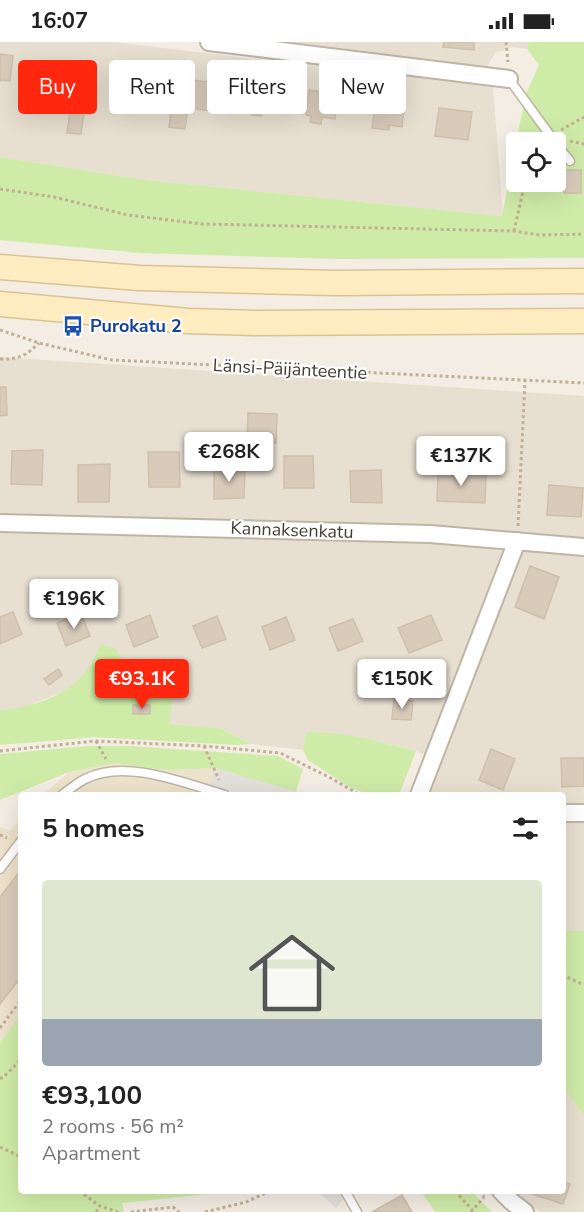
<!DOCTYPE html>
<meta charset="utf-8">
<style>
body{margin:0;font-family:"Nunito Sans",sans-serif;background:#f2f2f2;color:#222;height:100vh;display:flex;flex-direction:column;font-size:22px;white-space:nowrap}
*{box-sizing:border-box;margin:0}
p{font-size:20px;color:#767676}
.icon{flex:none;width:33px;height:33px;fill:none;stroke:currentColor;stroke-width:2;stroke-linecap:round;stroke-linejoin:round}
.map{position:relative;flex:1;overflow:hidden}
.drawer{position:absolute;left:18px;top:750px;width:548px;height:402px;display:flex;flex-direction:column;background:#fff;border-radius:6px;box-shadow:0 6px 24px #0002}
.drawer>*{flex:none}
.hud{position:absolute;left:18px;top:18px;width:549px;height:54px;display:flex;gap:12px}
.fabs{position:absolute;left:506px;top:90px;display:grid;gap:12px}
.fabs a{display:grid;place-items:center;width:60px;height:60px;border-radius:6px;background:#fff;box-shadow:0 6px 24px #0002;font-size:30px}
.price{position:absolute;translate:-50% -51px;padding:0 14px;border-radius:6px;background:#fff;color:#222;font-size:20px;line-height:39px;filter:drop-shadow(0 2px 3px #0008)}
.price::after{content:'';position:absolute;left:50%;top:36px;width:18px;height:14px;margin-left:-9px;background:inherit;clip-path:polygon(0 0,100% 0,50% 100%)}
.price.active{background:#ff280e;color:#fff}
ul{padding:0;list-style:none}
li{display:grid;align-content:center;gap:12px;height:318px;padding:0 24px}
li span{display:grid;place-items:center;height:186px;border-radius:6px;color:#555}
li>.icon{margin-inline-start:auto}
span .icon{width:108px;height:108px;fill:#fffc;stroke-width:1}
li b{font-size:26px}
h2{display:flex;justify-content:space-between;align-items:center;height:72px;padding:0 24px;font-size:26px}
.pill{padding:0 21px;border-radius:6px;background:#fff;box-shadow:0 6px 24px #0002;font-size:21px;line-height:54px}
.pill.active{background:#ff280e;color:#fff}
.status{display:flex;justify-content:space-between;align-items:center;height:42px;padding:0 30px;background:#fff;direction:ltr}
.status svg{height:16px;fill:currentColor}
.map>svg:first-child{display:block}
</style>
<div class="status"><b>16:07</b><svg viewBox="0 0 49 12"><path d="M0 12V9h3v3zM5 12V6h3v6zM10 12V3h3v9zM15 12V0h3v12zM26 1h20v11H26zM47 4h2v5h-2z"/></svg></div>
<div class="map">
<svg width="584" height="1170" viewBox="0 0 584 1170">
<rect width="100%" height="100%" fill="#f3ede3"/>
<!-- residential -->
<g fill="#e7dfd0">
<polygon points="0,0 113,0 493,45 503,174 146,138 0,115"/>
<polygon points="293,0 529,0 527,7 512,5 495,11 487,25"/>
<polygon points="0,315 584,354 584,889 563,889 562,753 429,753 439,720 416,709 381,700 320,690 306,690 303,708 252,702 219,686 169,682 63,650 22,666 0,668"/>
<polygon points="563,1046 584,1073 584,1170 540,1170 512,1149 562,1149"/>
</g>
<!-- education -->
<g fill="#ede2cb">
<polygon points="114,721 166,728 215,726 308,753 43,753 69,730"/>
<polygon points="21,776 21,971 0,1001 0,785 10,789"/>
</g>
<!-- green -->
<g fill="#cfeba8">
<polygon points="529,0 584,0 584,216 338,217 141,211 0,198 0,115 146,138 502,174 516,102 516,140 555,140 555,100 516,100 526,52 539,23 527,7"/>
<path d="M 101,602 L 116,607 L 128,629 L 156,634 L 161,620 L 178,621 L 169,682 L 219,686 L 252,702 L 236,703 L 94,695 L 0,703 L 0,668 C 30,666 65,655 85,631 C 92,623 96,611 101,602 Z"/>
<path d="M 306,690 C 343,689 381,700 416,709 L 399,753 L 370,753 L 351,746 L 308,718 L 303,708 Z"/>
<polygon points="89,704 128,704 278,714 303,727 296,750 215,726 166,728 114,721 69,730 0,758 0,712"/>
<polygon points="562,889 584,889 584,1073 563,1046"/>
<polygon points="21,971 21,1149 209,1149 208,1152 122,1161 124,1170 0,1170 0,1001"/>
<polygon points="421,1149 471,1149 492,1170 435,1170"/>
</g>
<!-- parking -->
<g fill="#e3e0dc">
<polygon points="215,726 308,753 207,753"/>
<polygon points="317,1149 343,1149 347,1153 336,1166"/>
</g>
<!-- building -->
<g fill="#d8cbba" stroke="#d0c0aa" stroke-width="1.5">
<polygon points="444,0 474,0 474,8 443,5"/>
<polygon points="0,12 13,14 10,39 0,38 0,40"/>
<polygon points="48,19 78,23 75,47 65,46 65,52 45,50"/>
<polygon points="122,27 151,31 148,57 137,55 136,59 113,56 116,38 120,39"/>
<polygon points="175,36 216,41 212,69 188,66 185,87 169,85"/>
<polygon points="250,45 277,48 274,71 262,69 261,74 252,73 253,68 247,67"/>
<polygon points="309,48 338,52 335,77 322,75 321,82 310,80 311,74 306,73"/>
<polygon points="376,56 405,59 402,85 389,83 389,88 372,86"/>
<polygon points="439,66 472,70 468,98 435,94"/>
<polygon points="70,69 84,71 81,92 67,91"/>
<polygon points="563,128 581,128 581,151 564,151"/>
<polygon points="0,345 6,345 7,373 0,374"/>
<polygon points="248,371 277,372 276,401 247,400"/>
<polygon points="43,408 42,443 11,442 12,409"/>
<polygon points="148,410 179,410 180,445 149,445"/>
<polygon points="284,414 313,414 314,446 284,446"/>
<polygon points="110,422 109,460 78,460 78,423"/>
<polygon points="214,425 245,425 244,456 214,457"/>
<polygon points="381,428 382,461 351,460 350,429"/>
<polygon points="438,429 486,431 485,461 437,459"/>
<polygon points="549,443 583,446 581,475 547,473"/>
<polygon points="530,524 559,535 544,577 515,565"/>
<polygon points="13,570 22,592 0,602 0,575"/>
<polygon points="81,571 90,594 66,604 57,581"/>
<polygon points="150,573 158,595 134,605 126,583"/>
<polygon points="431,573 442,598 409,611 398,586"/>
<polygon points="217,574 226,597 202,606 193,584"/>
<polygon points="286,575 295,598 270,608 262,585"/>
<polygon points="353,577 363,599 338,609 329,586"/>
<polygon points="58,627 62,633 49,643 44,637"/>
<polygon points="394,657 413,659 411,678 392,677"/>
<rect x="133" y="663" width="17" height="9"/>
<polygon points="491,707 515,717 503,748 479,738"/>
<polygon points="561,716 584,716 584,744 562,745"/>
<polygon points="21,828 21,935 0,962 0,855"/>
<polygon points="562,1139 570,1142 563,1162 532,1152 533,1149 562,1149"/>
<polygon points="402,1153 412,1170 372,1170"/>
</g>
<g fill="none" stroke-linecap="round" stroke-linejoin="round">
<!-- service casing -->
<g stroke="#bfb5a5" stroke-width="11">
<g id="service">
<polyline points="509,37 555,100"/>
<polyline points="555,101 570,119"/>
<path d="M 62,753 C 69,748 77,741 85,737 C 125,716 184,741 225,753"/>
<polyline points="0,827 21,799"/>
<polyline points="345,1149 357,1170"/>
</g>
</g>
<!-- minor casing -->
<g stroke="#bfb5a5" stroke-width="20">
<g id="minor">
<polyline points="209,0 509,37"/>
<polyline points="0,481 430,492 584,505"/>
<polyline points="419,753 517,499"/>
<polyline points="562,771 584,771"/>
<polyline points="501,1149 512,1160 525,1170"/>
</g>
</g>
<!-- secondary casing -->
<g stroke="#dac391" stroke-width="27">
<g id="secondary">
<polyline points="0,225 140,236 335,241 584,239"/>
<polyline points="0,262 188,279 255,281 584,279"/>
</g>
</g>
<!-- path -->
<g stroke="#c2b095" stroke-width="3" stroke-dasharray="3 3" stroke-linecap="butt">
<polyline points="506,0 508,20"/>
<polyline points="561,88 584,75"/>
<polyline points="570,99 584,102"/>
<polyline points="0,147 54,155 128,173 203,182 514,189 539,193 584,192"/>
<polyline points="514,189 525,140"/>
<polyline points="0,288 39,301 112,318 584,341"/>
<path d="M 0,317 C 18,318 27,313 39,301"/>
<polyline points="518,484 525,339"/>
<polyline points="96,699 106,717"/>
<polyline points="204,704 219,738"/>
<polyline points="0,709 95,699 204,704 280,711 329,735 360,753"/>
<polyline points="0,793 7,796"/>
<polyline points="562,933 584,943"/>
<polyline points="0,986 21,958"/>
<polyline points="0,1036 3,1036 21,1017"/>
<polyline points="0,1105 21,1115"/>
<polyline points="79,1149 100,1164 118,1170"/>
<polyline points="158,1149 162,1149"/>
<polyline points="455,1149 474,1170"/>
<polyline points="479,1149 484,1155"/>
<polyline points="96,1170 100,1164"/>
<polyline points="131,1170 173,1165 179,1170"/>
<polyline points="205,1170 246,1160 270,1149"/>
<polyline points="471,1170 484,1155"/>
</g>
<!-- service -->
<use href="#service" stroke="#fff" stroke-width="8"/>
<!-- minor -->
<use href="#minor" stroke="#fff" stroke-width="16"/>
<!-- secondary -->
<use href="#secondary" stroke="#ffedc1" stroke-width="24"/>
</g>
<!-- icons -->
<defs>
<g id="bus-bare" transform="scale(1.62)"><path d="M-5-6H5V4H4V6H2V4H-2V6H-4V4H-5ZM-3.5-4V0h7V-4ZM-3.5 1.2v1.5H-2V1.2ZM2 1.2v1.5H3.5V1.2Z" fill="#1a4fb4" stroke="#fff" stroke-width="2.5" paint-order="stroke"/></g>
</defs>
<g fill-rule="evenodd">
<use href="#bus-bare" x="73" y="284"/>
</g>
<g text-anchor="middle" stroke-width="4.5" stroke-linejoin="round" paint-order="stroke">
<!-- transit labels -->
<g font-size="18" font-weight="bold" fill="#164399" stroke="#fff" text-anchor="start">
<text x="90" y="290">Purokatu 2</text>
</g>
<!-- street labels -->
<g font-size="18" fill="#453d33" stroke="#fff">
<text transform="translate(290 327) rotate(3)" y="6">Länsi-Päijänteentie</text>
<text transform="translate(292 488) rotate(2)" y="6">Kannaksenkatu</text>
</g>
</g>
</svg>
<div class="fabs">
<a><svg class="icon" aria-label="locate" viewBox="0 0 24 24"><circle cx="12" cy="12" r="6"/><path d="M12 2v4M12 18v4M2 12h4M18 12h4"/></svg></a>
</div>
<b class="price" style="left:229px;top:441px">€268K</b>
<b class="price" style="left:461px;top:445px">€137K</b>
<b class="price" style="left:74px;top:588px">€196K</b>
<b class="price active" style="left:142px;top:668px">€93.1K</b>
<b class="price" style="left:402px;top:668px">€150K</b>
<div class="hud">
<a class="pill active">Buy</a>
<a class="pill">Rent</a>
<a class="pill">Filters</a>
<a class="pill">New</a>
</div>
<section class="drawer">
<h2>5 homes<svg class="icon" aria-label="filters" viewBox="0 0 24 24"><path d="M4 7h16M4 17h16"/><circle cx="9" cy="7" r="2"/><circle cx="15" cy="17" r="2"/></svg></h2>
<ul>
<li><span style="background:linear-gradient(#dfe7d0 75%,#9aa5b1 0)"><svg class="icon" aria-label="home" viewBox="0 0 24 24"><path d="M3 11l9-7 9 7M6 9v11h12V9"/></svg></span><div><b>€93,100</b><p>2 rooms · 56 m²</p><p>Apartment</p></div></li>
</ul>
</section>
</div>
